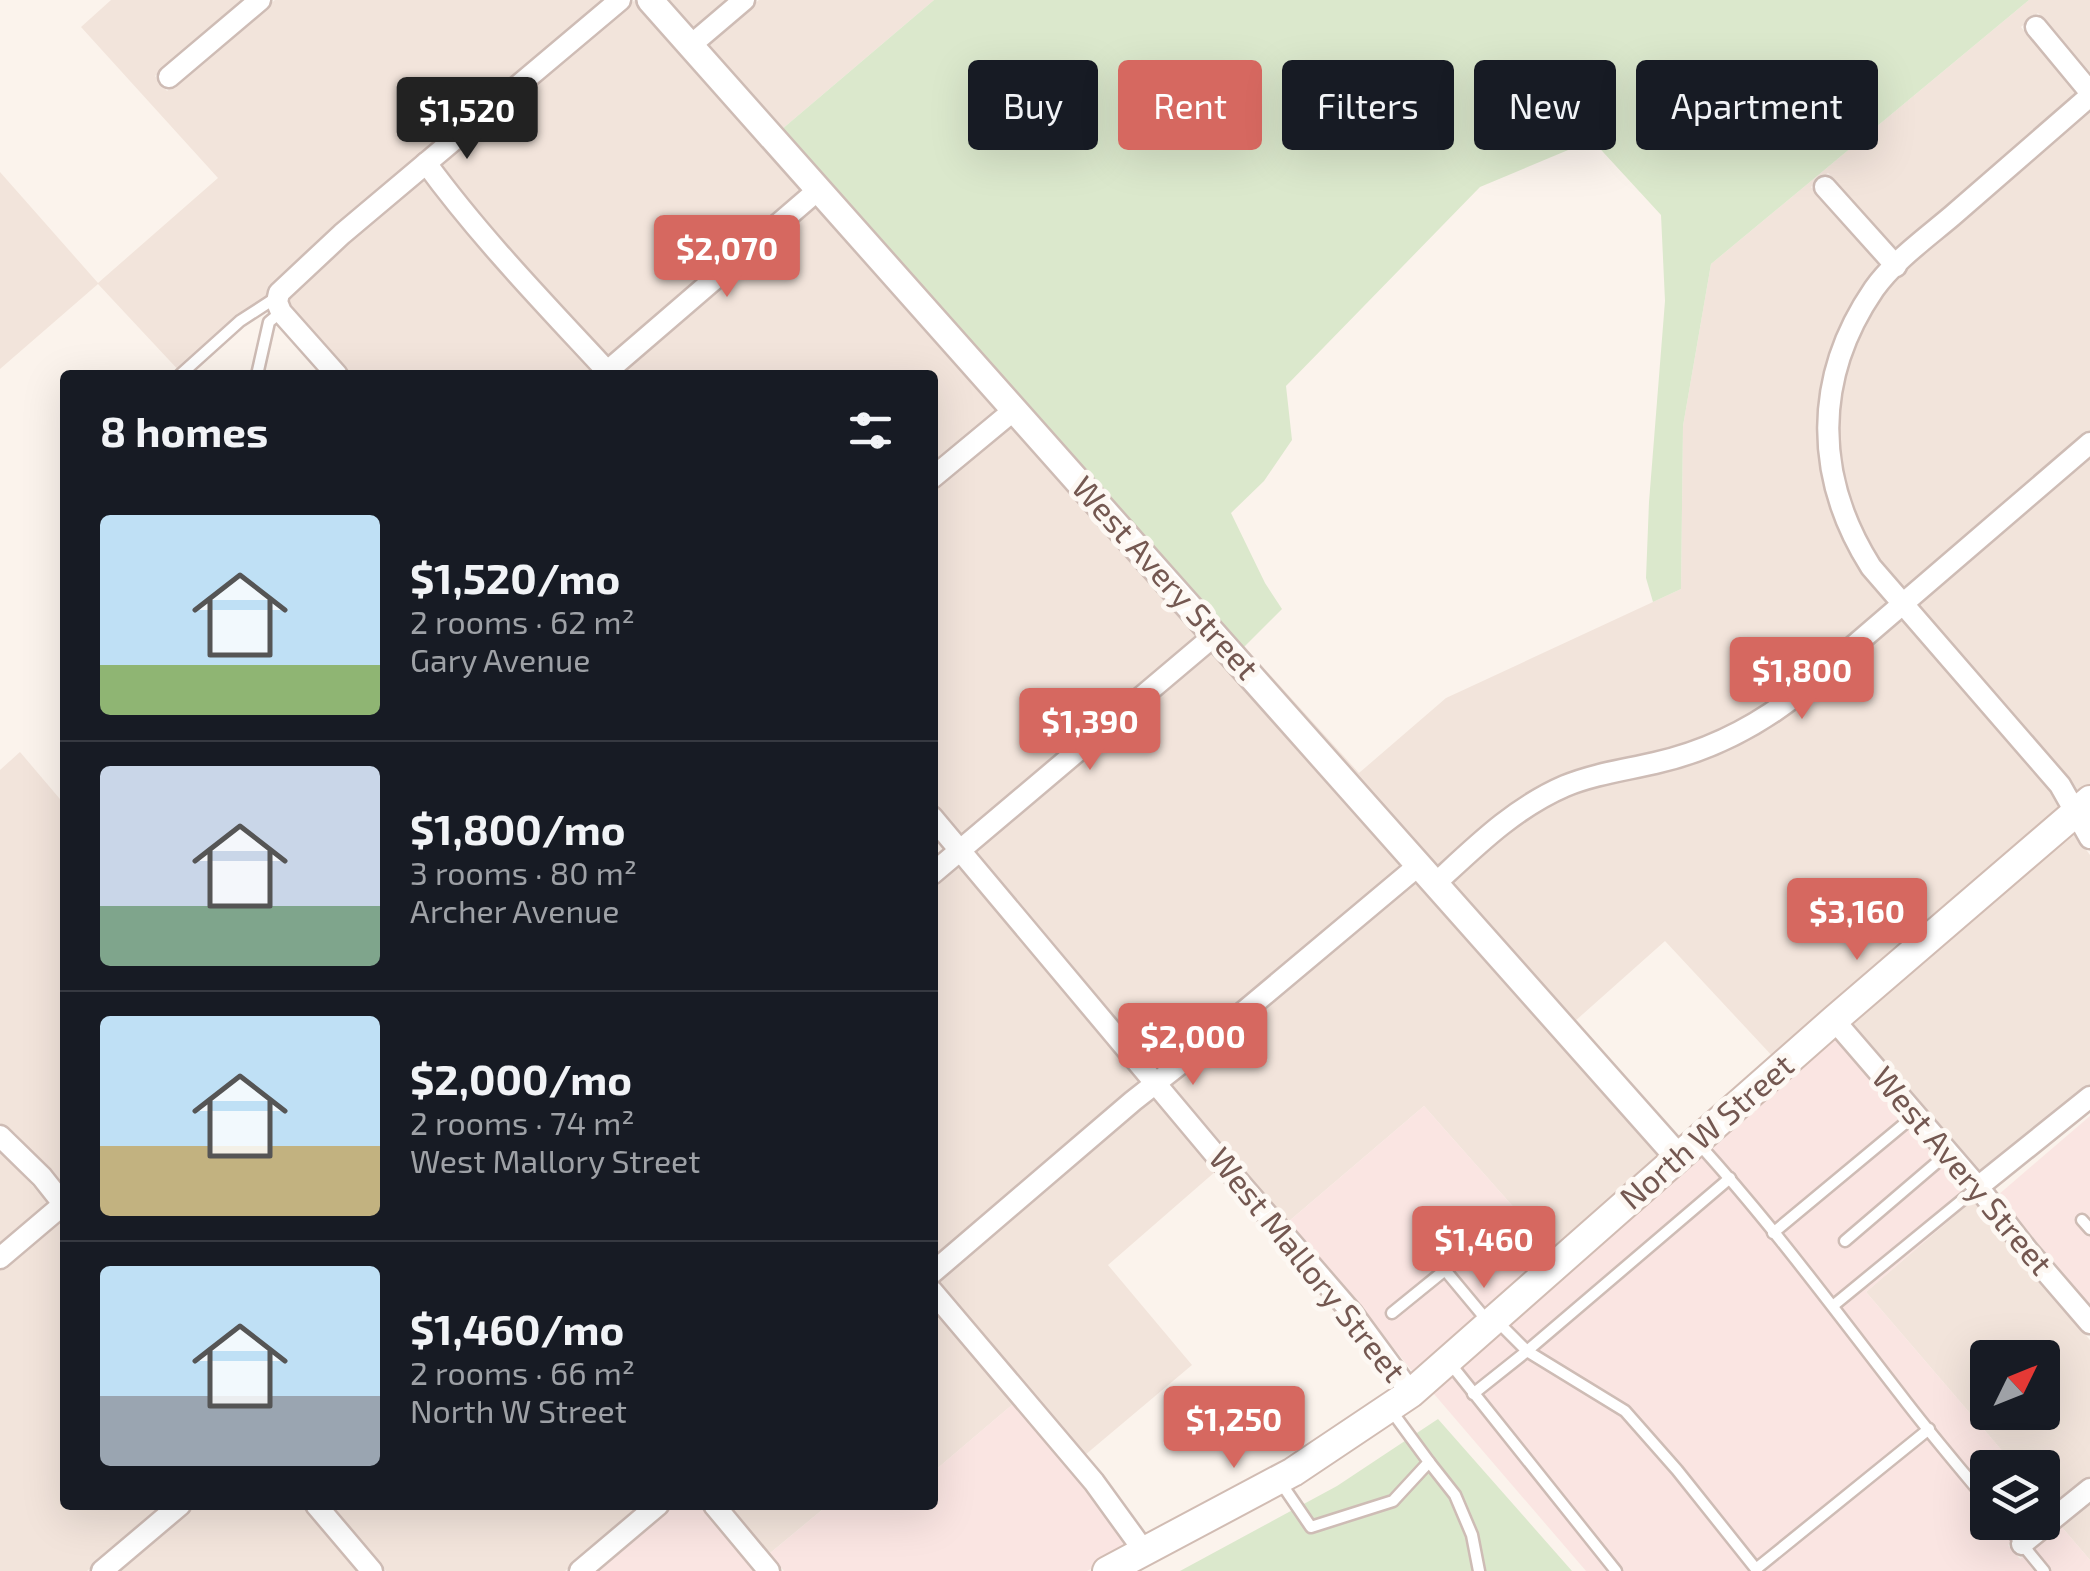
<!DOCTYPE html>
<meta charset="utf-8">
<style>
body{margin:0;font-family:"Exo 2",sans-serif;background:#20242c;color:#f1f3f6;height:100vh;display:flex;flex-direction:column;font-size:38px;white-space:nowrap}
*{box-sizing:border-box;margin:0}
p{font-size:32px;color:#9ea1a6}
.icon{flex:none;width:55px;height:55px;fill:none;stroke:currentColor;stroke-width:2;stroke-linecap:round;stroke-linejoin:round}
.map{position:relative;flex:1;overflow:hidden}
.drawer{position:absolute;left:60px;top:370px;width:878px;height:1140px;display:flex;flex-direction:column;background:#171b24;border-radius:10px;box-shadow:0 10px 40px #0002}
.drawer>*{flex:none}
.banner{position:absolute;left:968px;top:60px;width:950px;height:90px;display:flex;gap:20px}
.needle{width:65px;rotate:47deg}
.controls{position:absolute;left:1970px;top:1340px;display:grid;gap:20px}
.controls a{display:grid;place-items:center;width:90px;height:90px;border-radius:10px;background:#171b24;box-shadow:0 10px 40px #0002;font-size:50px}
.price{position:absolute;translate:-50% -85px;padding:0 22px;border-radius:10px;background:#d66860;color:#fff;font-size:32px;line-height:65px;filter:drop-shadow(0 2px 5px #0008)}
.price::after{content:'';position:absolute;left:50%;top:60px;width:30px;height:22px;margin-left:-15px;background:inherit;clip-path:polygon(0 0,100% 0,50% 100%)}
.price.current{background:#222;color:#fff}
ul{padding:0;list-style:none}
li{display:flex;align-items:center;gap:30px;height:250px;padding:0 40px}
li+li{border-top:2px solid #363941}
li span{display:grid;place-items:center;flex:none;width:280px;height:200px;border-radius:10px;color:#555}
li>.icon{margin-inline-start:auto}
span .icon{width:120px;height:120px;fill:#fffc;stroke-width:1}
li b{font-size:42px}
h2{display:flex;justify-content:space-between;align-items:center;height:120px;padding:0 40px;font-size:42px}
.chip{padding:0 35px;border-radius:10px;background:#171b24;box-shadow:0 10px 40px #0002;font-size:35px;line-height:90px}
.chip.current{background:#d66860;color:#fff}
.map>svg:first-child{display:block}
</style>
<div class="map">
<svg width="2090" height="1571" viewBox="0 0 2090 1571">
<rect width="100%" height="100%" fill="#fbf3ec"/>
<!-- residential -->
<g fill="#f2e4db" fill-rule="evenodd">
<polygon points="111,0 245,0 155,76 167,91 275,0 605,0 336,227 272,286 268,287 264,303 183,375 98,284 0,369 0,172 98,283 218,178 81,27"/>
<polygon points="635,0 804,190 609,357 550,294 454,183 440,164"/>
<polygon points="666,0 729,0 693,31"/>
<polygon points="759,0 934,0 781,130 705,45"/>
<polygon points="2029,0 2090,0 2090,75 2038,13 2021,27 2078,94 1898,251 1828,173 1811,187 1882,266 1847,316 1836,340 1822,386 1817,437 1823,486 1838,531 1862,574 1888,605 1774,701 1723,731 1691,744 1589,767 1530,792 1476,833 1438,868 926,295 1359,773 1446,698 1681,589 1683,426 1711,264"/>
<polygon points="2090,109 2090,431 1905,590 1880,561 1868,542 1857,521 1843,479 1838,435 1839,409 1847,365 1864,324 1889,286 1922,254"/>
<polygon points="423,178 534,309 593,371 589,375 352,375 295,312 288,297 348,242"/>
<polygon points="817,205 999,410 933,465 932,375 617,375"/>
<polygon points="1012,424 1201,635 963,836 933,800 932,490"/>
<polygon points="2090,456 2090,788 2079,797 2068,778 1917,605"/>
<polygon points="1901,619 2051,792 2062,812 1775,1059 1665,941 1574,1022 1450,883 1488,848 1538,810 1592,786 1696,763 1730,748 1763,731 1805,701"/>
<polygon points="1213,649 1404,865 1159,1069 976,850"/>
<polygon points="20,752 65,805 65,1189 15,1133 0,1123 0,770"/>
<polygon points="2071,829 2090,855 2090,1091 1988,1179 1849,1020"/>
<polygon points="959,864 1142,1082 933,1261 933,887"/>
<polygon points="1417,879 1664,1157 1555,1254 1424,1106 1288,1222 1171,1083"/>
<polygon points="1154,1097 1216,1171 1108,1265 1192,1365 1085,1455 938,1281"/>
<polygon points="0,1150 49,1204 0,1246"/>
<path d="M 1974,1199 L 2020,1259 L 2090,1340 L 2090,1476 L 2051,1508 L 2043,1498 L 2042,1468 L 2016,1467 L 1866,1292 ZM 1988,1358 L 2042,1358 L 2042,1412 L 1988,1412 Z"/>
<polygon points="61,1219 65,1224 65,1505 165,1505 87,1571 0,1571 0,1270"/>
<polygon points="932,1308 1013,1404 933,1472 932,1472"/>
<polygon points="2090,1501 2090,1560 2060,1525"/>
<polygon points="195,1505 301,1505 358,1571 116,1571"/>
<polygon points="331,1505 643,1505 565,1571 386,1571"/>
<polygon points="728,1505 828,1505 769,1554"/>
</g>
<!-- commercial -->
<g fill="#fae5e2">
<polygon points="1835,1038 1974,1199 1866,1292 2016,1467 1988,1468 1988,1522 2034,1523 2008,1545 2020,1559 2060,1525 2090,1560 2090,1571 1586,1571 1428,1387"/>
<polygon points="1424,1106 1555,1254 1416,1376 1360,1306 1288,1222"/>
<polygon points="2090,1116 2090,1306 1998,1195"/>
<polygon points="1013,1404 1086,1489 1129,1548 1087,1571 784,1571 769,1554 828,1505 932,1505 933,1472"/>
<polygon points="673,1505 700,1505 755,1571 594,1571"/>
</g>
<!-- green -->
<g fill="#dbe8cc">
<polygon points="934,0 2029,0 1711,264 1683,426 1681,589 1653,602 1646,578 1649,502 1665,301 1661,215 1592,140 1480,187 1286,386 1292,440 1264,481 1231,513 1265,583 1282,609 1244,647 926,295 781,130"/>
<polygon points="1438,1419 1572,1571 1180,1571 1337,1486"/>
</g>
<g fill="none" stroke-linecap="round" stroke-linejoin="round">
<!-- service casing -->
<g stroke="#cebcb5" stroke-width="15">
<g id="service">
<polyline points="180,375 240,321 277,297"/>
<polyline points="257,375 269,322 281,312"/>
<path d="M 1697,1142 C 1770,1222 1834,1309 1900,1394 C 1928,1431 1958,1466 1988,1502"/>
<polyline points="2082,1220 2090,1229"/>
<polyline points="1773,1233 1915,1115"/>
<polyline points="1845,1241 1948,1153"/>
<polyline points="1476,1244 1445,1270 1490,1324"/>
<polyline points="1834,1305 1978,1187"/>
<polyline points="1392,1313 1445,1270"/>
<polyline points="1496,1320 1527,1351 1730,1178"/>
<polyline points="1449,1362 1616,1571"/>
<polyline points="1473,1394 1527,1351 1625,1411 1677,1470 1756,1569"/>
<polyline points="1429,1462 1455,1495 1472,1535 1479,1571"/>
<polyline points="1281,1483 1311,1527 1393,1501 1429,1462 1390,1409"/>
<polyline points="2004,1522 2044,1571"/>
<polyline points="1757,1570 1756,1569 1929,1429"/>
</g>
</g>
<!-- minor casing -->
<g stroke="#cebcb5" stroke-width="25">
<g id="minor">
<polyline points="2036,27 2090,92"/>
<polyline points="691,45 744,0"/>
<polyline points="169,77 260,0"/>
<path d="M 2090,96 C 2044,136 1998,176 1952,216 C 1926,238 1894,261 1874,289 C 1813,378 1814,477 1871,567 L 2060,785 L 2090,838"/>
<path d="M 426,163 C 480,237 545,304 607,371"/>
<polyline points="1825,187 1896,266"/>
<polyline points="337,375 281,312 277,302 279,293 342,234 620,0"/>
<polyline points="603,375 818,190"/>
<polyline points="932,478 1014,410"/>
<polyline points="932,817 1213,1152 1352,1313 1411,1393"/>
<polyline points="932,874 1215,635"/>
<path d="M 1436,883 C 1476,846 1514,808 1565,786 C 1594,774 1625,770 1655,763 C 1709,751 1756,727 1799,693 L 2090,443"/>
<polyline points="1834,1020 1978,1187 2028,1251 2090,1323"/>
<polyline points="0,1136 42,1177 65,1206"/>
<polyline points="1978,1187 2090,1097"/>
<polyline points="0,1258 65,1203"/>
<polyline points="932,1273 1133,1101 1203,1046 1419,865"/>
<polyline points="932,1291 1094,1482 1144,1551"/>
<polyline points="316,1505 372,1571"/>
<polyline points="714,1505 769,1571"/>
<polyline points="2022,1544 2090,1489"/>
<polyline points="102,1571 180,1505"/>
<polyline points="580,1571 658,1505"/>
</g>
</g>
<!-- tertiary casing -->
<g stroke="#cebcb5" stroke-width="30">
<polyline id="tertiary" points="650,0 1678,1157"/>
</g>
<!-- secondary casing -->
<g stroke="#d1bcb3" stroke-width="32">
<polyline id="secondary" points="1107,1571 1293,1472 1411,1393 1834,1020 2090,800"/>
</g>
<!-- service -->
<use href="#service" stroke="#fff" stroke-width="10"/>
<!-- minor -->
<use href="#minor" stroke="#fff" stroke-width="20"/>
<!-- tertiary -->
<use href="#tertiary" stroke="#fff" stroke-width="25"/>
<!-- secondary -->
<use href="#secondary" stroke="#fff" stroke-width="28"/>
</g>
<g text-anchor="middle" stroke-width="10" stroke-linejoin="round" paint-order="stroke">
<!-- street labels -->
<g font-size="32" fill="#745851" stroke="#fdf8f3">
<text transform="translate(1165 578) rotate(48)" y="11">West Avery Street</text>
<text transform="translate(1707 1132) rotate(-41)" y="11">North W Street</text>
<text transform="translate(1962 1171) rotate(50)" y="11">West Avery Street</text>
<text transform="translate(1307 1265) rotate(51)" y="11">West Mallory Street</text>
</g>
</g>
</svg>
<div class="controls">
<a><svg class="needle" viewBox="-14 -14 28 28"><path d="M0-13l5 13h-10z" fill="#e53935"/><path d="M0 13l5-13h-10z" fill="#9ea1a6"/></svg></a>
<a><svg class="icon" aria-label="layers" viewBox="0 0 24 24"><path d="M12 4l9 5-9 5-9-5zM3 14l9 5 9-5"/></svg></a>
</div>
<b class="price current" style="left:467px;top:162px">$1,520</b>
<b class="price" style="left:727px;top:300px">$2,070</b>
<b class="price" style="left:1802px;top:722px">$1,800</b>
<b class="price" style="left:1090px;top:773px">$1,390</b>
<b class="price" style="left:1857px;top:963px">$3,160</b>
<b class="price" style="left:1193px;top:1088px">$2,000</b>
<b class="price" style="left:1484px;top:1291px">$1,460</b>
<b class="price" style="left:1234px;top:1471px">$1,250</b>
<div class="banner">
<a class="chip">Buy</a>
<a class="chip current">Rent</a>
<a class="chip">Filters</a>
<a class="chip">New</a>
<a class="chip">Apartment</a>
</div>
<section class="drawer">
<h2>8 homes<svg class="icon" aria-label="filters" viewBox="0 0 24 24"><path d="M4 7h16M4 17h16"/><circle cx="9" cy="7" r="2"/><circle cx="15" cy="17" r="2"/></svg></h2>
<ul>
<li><span style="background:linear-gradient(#bfe0f5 75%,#8fb573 0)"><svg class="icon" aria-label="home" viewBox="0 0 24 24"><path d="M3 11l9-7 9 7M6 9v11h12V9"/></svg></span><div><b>$1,520/mo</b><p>2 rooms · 62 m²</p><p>Gary Avenue</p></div></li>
<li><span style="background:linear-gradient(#c9d6e8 70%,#7fa58c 0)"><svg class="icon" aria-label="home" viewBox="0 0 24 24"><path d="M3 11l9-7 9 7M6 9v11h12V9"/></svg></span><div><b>$1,800/mo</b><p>3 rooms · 80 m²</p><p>Archer Avenue</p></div></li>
<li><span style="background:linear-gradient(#bfe0f5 65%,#c2b280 0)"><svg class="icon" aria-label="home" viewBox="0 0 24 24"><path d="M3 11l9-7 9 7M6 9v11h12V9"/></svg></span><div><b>$2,000/mo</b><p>2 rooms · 74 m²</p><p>West Mallory Street</p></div></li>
<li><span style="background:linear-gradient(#bfe0f5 65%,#9aa5b1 0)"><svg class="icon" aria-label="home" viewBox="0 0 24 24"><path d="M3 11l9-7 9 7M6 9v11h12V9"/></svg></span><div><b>$1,460/mo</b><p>2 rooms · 66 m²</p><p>North W Street</p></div></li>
</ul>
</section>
</div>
